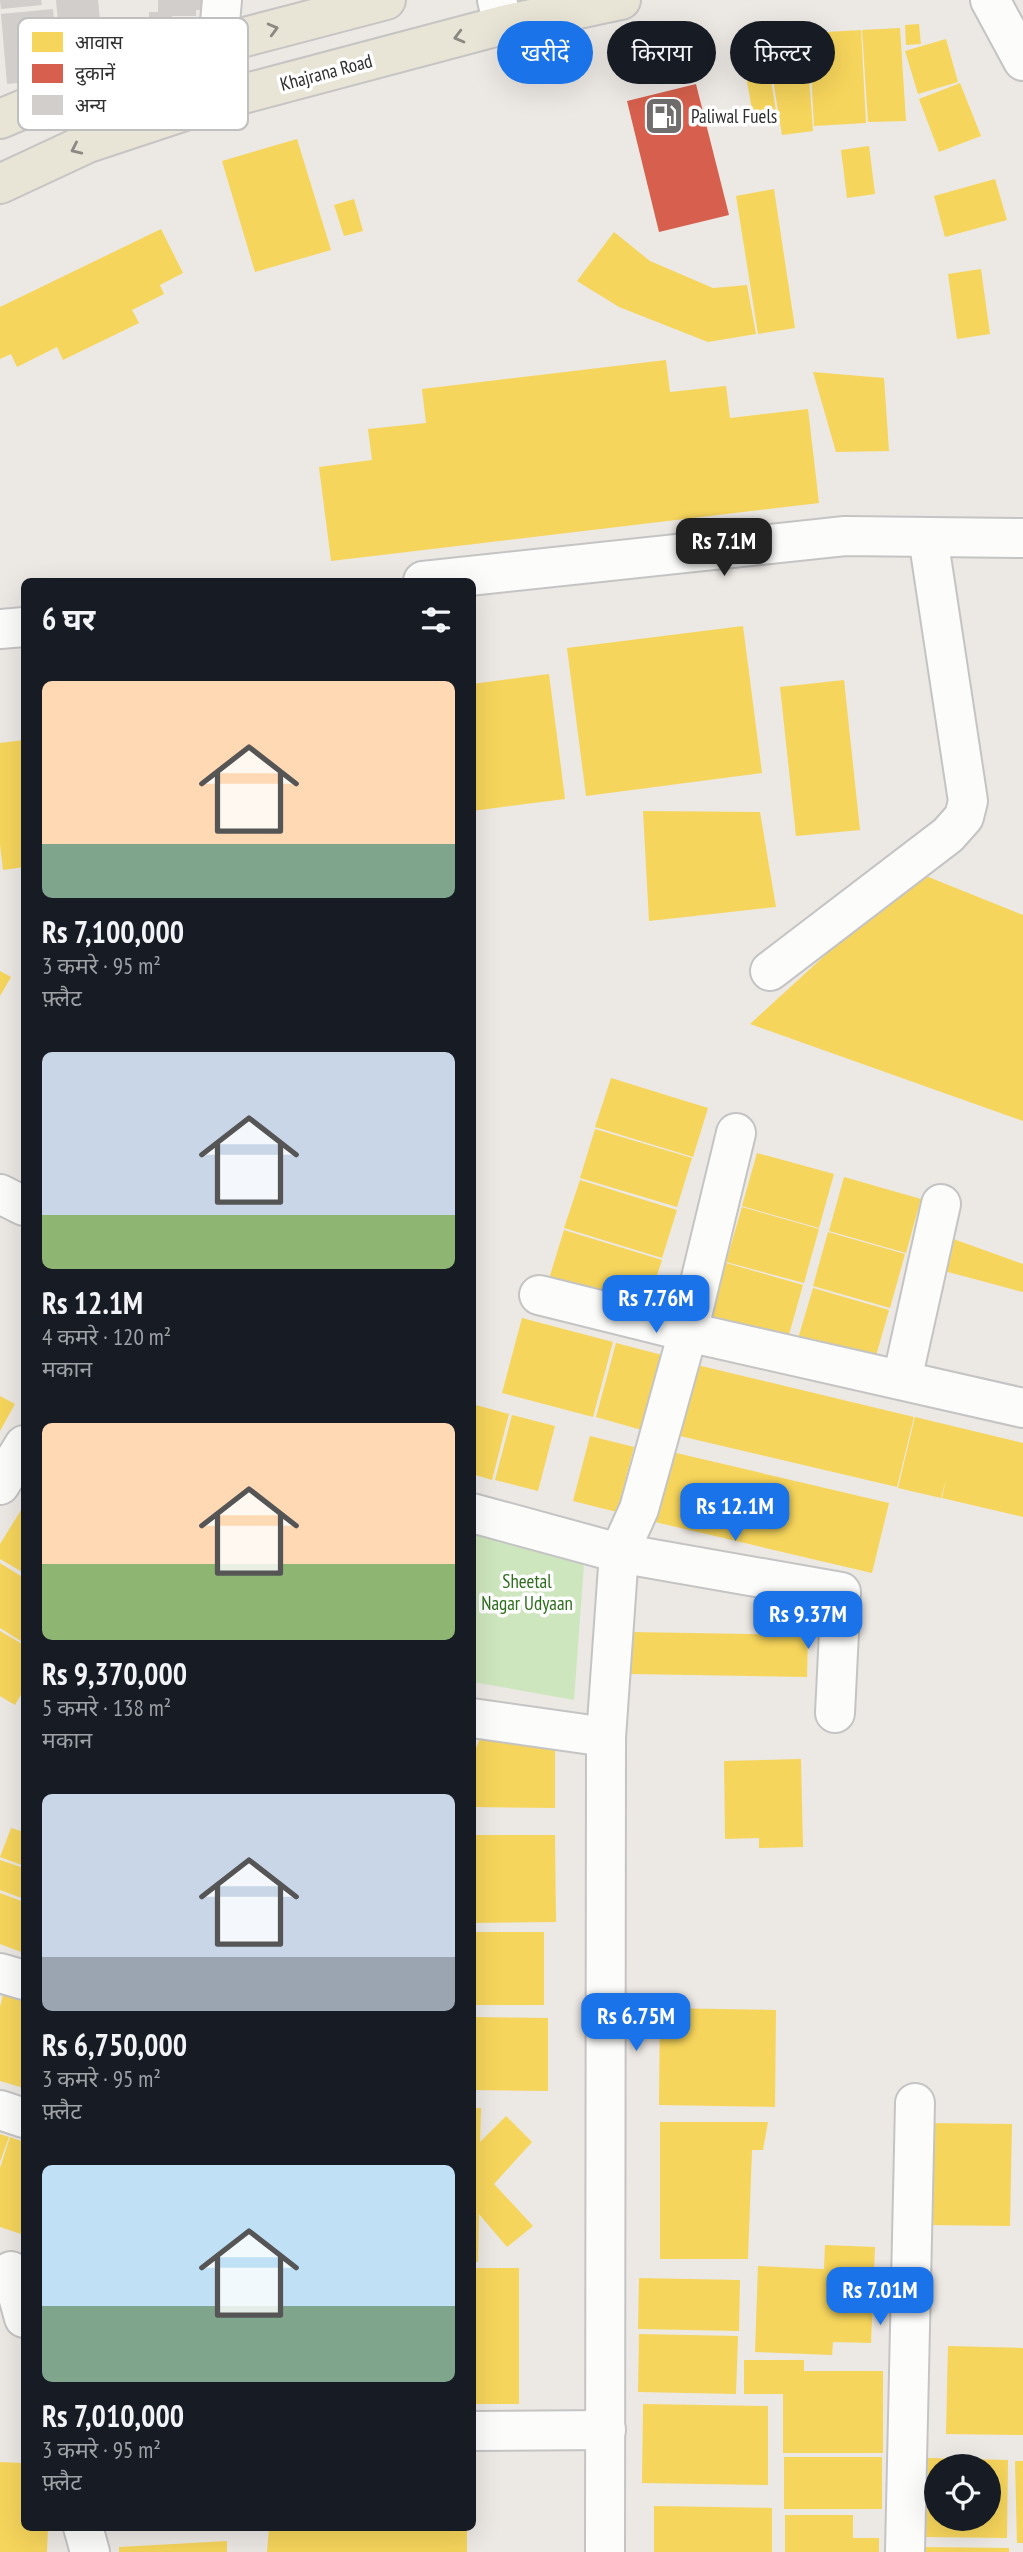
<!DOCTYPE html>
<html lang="hi">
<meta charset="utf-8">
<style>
body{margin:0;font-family:"PT Sans Narrow","Noto Sans Devanagari",sans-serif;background:#20242c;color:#f1f3f6;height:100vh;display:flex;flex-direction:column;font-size:26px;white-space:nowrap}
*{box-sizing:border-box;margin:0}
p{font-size:23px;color:#9ea1a6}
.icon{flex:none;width:38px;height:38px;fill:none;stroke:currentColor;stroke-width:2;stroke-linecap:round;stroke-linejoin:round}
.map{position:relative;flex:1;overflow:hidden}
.drawer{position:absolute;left:21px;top:578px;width:455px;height:1953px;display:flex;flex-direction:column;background:#171b24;border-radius:10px;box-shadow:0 7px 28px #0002}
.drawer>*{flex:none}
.banner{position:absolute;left:497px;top:21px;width:420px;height:63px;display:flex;gap:14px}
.controls{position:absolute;left:924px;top:2454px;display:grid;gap:14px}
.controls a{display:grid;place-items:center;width:77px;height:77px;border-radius:50%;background:#171b24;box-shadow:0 7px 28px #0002;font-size:35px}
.price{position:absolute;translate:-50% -60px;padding:0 16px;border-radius:14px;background:#1a73e8;color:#fff;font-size:23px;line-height:46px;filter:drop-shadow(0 2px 4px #0008)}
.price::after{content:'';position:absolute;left:50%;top:42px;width:21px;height:16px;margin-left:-10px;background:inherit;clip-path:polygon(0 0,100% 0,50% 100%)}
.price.on{background:#222;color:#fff}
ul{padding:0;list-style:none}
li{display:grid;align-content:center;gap:14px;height:371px;padding:0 21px}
li span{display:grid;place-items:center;height:217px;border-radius:10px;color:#555}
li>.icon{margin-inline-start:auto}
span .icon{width:126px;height:126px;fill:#fffc;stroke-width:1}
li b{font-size:30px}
h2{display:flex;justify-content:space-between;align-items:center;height:84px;padding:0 21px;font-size:30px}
.tag{padding:0 24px;border-radius:32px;background:#171b24;box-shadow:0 7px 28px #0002;font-size:24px;line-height:63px}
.tag.on{background:#1a73e8;color:#fff}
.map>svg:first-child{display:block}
</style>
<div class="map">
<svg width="1023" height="2552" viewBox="0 0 1023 2552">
<rect width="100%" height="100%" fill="#ece8e4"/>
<!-- green -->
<polygon fill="#cee6be" points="472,1521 585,1550 574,1700 473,1682"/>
<!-- homes -->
<g fill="#f6d55c" fill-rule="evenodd">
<polygon points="919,24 921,44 906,45 905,25"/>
<polygon points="900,28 906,121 868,122 862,30"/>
<polygon points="861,30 866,123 814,126 809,33"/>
<polygon points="806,35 813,131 782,135 767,43"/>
<polygon points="946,39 958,82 918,94 905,51"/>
<polygon points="765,44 776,111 753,115 741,48"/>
<polygon points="960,83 981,136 939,152 919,99"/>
<polygon points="297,139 331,250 255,272 222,161"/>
<polygon points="869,146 875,194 847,198 841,150"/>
<polygon points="995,179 1007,220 945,237 934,196"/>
<polygon points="774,189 795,328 758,334 736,196"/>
<polygon points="354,199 363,231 344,236 334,205"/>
<polygon points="161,229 183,273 160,285 164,294 132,310 139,323 63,360 57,347 17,367 11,354 0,359 0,307"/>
<polygon points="614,232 650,261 713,288 747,285 756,334 708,342 619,307 577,281"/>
<polygon points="981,269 990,334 957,339 948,274"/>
<polygon points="666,360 670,392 726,386 730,418 808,409 819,503 331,561 319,467 372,460 368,429 426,423 422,389"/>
<polygon points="813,372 884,378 889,451 836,452"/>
<polygon points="743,626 762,773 586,796 567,648"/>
<polygon points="549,674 565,799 472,811 472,684"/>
<polygon points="844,680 860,830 796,836 780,687"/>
<polygon points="24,740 24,867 3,870 0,845 0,743"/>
<polygon points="643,811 760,812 776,907 649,921"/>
<polygon points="916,872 1023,915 1023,1121 750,1024"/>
<polygon points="0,971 11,977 0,996"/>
<polygon points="611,1078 708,1108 693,1157 595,1127"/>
<polygon points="595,1129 692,1158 677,1207 580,1178"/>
<polygon points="757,1153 834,1174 819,1228 742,1206"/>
<polygon points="844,1177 921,1199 906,1253 829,1231"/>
<polygon points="580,1180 677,1210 662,1258 564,1228"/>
<polygon points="742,1207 819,1229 804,1283 726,1262"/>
<polygon points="564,1230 662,1260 646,1309 549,1279"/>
<polygon points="828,1232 905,1254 890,1308 813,1286"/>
<polygon points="945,1236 1023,1264 1023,1292 937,1269"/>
<polygon points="726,1263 803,1285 788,1338 711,1317"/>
<polygon points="813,1288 889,1310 874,1363 797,1342"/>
<polygon points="522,1318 613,1342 593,1417 502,1393"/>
<polygon points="616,1343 666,1356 645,1431 596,1417"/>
<polygon points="697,1365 914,1417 897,1487 680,1436"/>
<polygon points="0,1396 15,1404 0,1431"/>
<polygon points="472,1404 509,1414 492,1480 472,1474"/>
<polygon points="512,1415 555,1426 538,1491 495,1480"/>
<polygon points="915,1417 1023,1443 1023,1517 942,1498 946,1479 941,1498 898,1488"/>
<polygon points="590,1436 634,1447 617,1512 573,1501"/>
<polygon points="672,1452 889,1503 872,1573 655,1522"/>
<polygon points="23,1507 24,1508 24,1573 0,1559 0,1544"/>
<polygon points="0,1563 24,1578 24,1643 0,1628"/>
<polygon points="0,1631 24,1645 24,1689 15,1705 0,1696"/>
<polygon points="631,1632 808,1635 807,1677 631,1674"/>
<polygon points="480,1738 555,1739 555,1808 472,1807 472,1759"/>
<polygon points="801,1759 803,1847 759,1848 759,1838 725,1839 724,1761"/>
<polygon points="11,1828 24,1832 24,1866 0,1857"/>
<polygon points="472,1835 555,1835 556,1922 472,1923"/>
<polygon points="0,1860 24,1868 24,1899 0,1890"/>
<polygon points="0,1893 24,1902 24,1953 0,1944"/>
<rect x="472" y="1932" width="72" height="73"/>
<polygon points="3,1995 24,2001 24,2088 0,2081 0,2007"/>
<polygon points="660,2008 776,2010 775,2107 659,2105"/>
<polygon points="472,2017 548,2018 548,2091 472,2090"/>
<polygon points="472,2108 481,2108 480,2142 506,2116 532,2142 494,2184 533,2226 507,2247 479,2214 478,2262 472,2262"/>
<polygon points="660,2122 768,2122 763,2150 752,2150 748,2259 660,2259"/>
<polygon points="929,2123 1012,2124 1010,2226 927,2225"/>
<polygon points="0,2134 9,2137 0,2162"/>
<polygon points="10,2137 24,2142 24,2235 0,2227 0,2168"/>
<polygon points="825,2245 875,2247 871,2343 833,2342 832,2355 755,2352 758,2266 824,2269"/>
<rect x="475" y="2268" width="44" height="136"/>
<polygon points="639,2278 740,2280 739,2331 638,2329"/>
<polygon points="639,2334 738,2336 736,2394 638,2392"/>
<polygon points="948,2346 1023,2348 1023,2435 946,2434"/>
<polygon points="744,2360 804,2360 804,2371 883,2371 883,2453 783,2453 783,2394 744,2394"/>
<polygon points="643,2404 768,2406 768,2485 642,2483"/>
<rect x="784" y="2457" width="98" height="52"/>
<path d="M 928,2458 L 1008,2460 L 1007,2538 L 926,2537 ZM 936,2466 L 989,2466 L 989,2518 L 936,2518 Z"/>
<polygon points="1015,2461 1023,2461 1023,2543 1017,2543"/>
<polygon points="0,2462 24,2463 24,2527 48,2527 47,2552 0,2552"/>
<polygon points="654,2506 772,2508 772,2552 654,2552"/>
<polygon points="785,2515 853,2515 853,2538 879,2538 879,2552 785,2552"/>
<polygon points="269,2527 467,2527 467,2552 267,2552"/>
<polygon points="227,2541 227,2552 119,2552 119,2547"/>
<polygon points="926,2547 1009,2548 1009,2552 926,2552"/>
</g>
<!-- shops -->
<polygon fill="#d6604d" points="696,84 729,215 659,232 627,101"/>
<!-- building -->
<g fill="#d1cecb">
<polygon points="0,0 41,0 42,5 1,9"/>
<polygon points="56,0 98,0 104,64 62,68"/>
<polygon points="158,0 209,0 208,10 196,10 196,16 172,16 172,21 164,21 164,25 154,25 154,31 149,31 149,12 158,12"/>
<polygon points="53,9 59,79 7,84 1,14"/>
</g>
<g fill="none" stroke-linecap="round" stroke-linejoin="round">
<!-- minor casing -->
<g stroke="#c5c4c5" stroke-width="42">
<g id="minor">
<polyline points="497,0 503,25"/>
<polyline points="990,0 1023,61"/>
<polyline points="218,44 222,0"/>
<polyline points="423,581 845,536 1023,538"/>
<polyline points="0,629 24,627"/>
<polyline points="770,971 948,835 964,817 968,801 928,537"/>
<polyline points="0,1194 24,1206"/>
<polyline points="539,1295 688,1332 1023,1408"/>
<polyline points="902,1380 941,1204"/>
<polyline points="0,1485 24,1445"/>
<polyline points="472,1513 619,1553 841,1592 835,1713"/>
<polyline points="472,1718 606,1737"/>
<polyline points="0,1973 24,1980"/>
<polyline points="0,2110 24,2118"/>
<polyline points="11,2271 24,2318"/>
<polyline points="472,2431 606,2430"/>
<polyline points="83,2527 90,2552"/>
<polyline points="605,2552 606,1737 619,1553 639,1509 688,1332 736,1133"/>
<polyline points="905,2552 915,2103"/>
</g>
</g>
<!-- major casing -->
<g stroke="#c6c5c4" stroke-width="42">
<g id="major">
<polyline points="0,119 115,71 386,0"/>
<polyline points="0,184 88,143 209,103 503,25 621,0"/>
</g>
</g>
<!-- minor -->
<use href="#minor" stroke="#fcfcfb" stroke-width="38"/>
<!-- major -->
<use href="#major" stroke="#e8e4d6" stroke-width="38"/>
</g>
<!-- one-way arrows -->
<defs><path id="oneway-chevron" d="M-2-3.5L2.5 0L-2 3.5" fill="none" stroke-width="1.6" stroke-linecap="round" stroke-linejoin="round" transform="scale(1.75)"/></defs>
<g stroke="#8b8982">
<use href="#oneway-chevron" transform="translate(273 29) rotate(-15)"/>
<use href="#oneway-chevron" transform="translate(459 37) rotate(165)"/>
<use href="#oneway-chevron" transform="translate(76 149) rotate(155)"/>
</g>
<!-- icons -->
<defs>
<g id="fuel-square" transform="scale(2.0125)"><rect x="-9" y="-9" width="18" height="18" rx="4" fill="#706f6e" stroke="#fff"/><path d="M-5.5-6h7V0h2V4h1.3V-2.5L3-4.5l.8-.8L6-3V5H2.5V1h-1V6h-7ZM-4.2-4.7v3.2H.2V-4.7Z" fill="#fff"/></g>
</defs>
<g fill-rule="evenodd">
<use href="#fuel-square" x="664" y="116"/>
</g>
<g text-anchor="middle" stroke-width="7" stroke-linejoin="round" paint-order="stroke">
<!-- street labels -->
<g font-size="19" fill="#2e2e2e" stroke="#fff">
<text transform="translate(326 72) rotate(-15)" y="7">Khajrana Road</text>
</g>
<!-- poi labels -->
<g font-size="19" fill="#2e2e2e" stroke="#fff" text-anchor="start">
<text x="691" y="123">Paliwal Fuels</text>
</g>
<!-- park labels -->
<g font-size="19" fill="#2c6e1b" stroke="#fff">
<text x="527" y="1588">Sheetal<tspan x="527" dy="22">Nagar Udyaan</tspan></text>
</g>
</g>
<!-- legend -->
<rect x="18" y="18" width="230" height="112" rx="10" fill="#fff" stroke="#c0c0c0" stroke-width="2"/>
<rect x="32" y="32" width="31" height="20" fill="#f6d55c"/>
<rect x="32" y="64" width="31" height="19" fill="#d6604d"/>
<rect x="32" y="95" width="31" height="20" fill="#d1cecb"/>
<g font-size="19" fill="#2e2e2e">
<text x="75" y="49">आवास</text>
<text x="75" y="80">दुकानें</text>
<text x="75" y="112">अन्य</text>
</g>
</svg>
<div class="controls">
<a><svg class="icon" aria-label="locate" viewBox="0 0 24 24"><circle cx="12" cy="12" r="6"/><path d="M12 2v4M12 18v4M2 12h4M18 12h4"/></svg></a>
</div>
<b class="price on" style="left:724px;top:578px">Rs 7.1M</b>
<b class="price" style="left:656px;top:1335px">Rs 7.76M</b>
<b class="price" style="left:735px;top:1543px">Rs 12.1M</b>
<b class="price" style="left:808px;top:1651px">Rs 9.37M</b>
<b class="price" style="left:636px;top:2053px">Rs 6.75M</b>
<b class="price" style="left:880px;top:2327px">Rs 7.01M</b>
<div class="banner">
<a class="tag on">खरीदें</a>
<a class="tag">किराया</a>
<a class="tag">फ़िल्टर</a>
</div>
<section class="drawer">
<h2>6 घर<svg class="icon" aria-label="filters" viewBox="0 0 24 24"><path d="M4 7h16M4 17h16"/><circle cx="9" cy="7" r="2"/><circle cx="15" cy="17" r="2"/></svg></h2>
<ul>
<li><span style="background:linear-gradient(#ffd9b3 75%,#7fa58c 0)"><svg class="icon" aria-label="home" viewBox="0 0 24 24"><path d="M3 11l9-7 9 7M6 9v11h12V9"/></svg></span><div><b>Rs 7,100,000</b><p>3 कमरे · 95 m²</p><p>फ़्लैट</p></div></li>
<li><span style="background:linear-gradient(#c9d6e8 75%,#8fb573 0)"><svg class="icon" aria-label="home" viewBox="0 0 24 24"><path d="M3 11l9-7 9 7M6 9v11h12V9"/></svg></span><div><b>Rs 12.1M</b><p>4 कमरे · 120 m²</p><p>मकान</p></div></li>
<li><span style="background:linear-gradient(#ffd9b3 65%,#8fb573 0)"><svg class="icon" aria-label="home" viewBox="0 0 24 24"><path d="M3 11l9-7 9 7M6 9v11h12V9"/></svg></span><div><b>Rs 9,370,000</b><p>5 कमरे · 138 m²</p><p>मकान</p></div></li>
<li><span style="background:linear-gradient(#c9d6e8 75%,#9aa5b1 0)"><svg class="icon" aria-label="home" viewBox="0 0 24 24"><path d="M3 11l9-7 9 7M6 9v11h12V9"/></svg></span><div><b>Rs 6,750,000</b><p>3 कमरे · 95 m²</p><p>फ़्लैट</p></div></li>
<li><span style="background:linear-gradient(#bfe0f5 65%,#7fa58c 0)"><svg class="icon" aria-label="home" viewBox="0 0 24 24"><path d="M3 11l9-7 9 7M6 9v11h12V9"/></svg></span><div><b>Rs 7,010,000</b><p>3 कमरे · 95 m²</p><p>फ़्लैट</p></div></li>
</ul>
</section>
</div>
